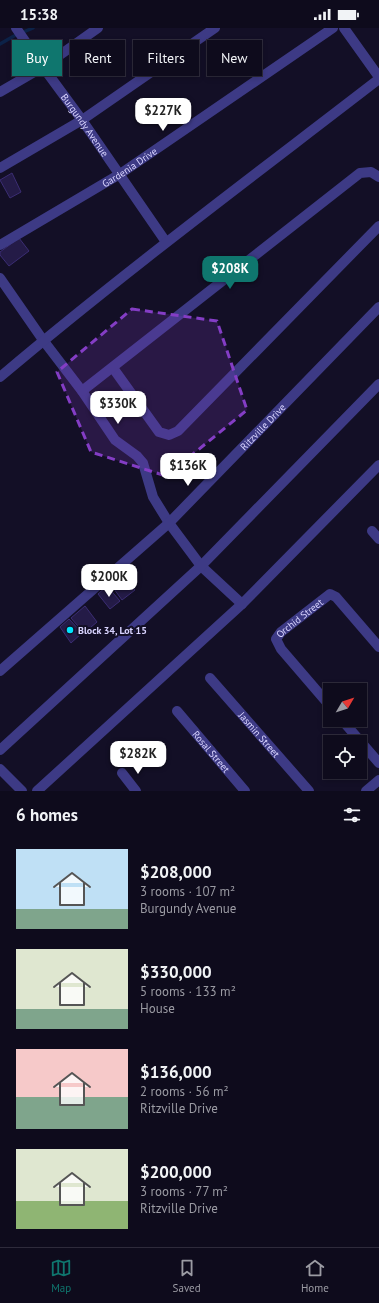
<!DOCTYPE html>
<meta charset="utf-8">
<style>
body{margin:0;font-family:"PT Sans",sans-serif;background:#171425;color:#f1f3f6;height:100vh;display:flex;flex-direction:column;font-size:15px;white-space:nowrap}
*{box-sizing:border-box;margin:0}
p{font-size:13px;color:#9b9ba3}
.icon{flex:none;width:22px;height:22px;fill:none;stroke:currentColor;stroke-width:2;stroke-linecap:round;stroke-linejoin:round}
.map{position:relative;height:763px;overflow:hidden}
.details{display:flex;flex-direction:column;background:#0e0b1c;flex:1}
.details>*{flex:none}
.hud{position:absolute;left:12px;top:12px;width:355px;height:36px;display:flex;gap:8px}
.needle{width:26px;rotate:51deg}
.buttons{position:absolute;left:323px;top:655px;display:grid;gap:8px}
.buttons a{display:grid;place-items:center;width:44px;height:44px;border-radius:0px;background:#0e0b1c;box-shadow:0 2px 6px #0003,0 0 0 1px #2e2b3b;font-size:20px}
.price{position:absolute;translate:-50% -34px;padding:0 9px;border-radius:8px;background:#fff;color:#222;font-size:13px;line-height:26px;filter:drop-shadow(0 1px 2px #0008)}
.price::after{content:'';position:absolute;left:50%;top:24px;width:12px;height:9px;margin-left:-6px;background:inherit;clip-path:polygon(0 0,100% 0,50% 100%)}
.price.selected{background:#0f766e;color:#fff}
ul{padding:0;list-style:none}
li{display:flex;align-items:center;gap:12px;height:100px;padding:0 16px}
li span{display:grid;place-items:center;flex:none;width:112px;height:80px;border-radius:0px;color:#555}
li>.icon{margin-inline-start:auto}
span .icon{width:48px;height:48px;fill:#fffc;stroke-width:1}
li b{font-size:17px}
h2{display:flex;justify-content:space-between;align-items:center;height:48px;padding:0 16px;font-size:17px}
.tag{padding:0 14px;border-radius:0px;background:#0e0b1c;box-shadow:0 2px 6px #0003,0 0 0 1px #2e2b3b;font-size:14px;line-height:36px}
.tag.selected{background:#0f766e;color:#fff}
.status{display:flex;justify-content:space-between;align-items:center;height:28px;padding:0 20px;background:#0e0b1c;direction:ltr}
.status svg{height:11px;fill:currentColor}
.tabs{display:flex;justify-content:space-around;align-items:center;height:56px;border-top:1px solid #2e2b3b;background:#0e0b1c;font-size:11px;color:#9b9ba3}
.tabs a{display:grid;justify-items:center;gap:2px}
.tabs .selected{color:#0f766e}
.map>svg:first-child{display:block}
</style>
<div class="status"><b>15:38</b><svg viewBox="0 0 49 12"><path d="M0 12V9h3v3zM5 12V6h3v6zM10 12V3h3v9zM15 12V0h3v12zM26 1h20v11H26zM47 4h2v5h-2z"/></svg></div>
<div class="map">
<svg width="379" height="763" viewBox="0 0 379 763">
<rect width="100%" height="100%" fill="#130f26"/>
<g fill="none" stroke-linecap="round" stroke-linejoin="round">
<!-- stream -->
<polyline stroke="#0c2248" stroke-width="3.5" points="0,16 14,8 33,0"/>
</g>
<!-- building -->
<g fill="#241b47" stroke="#3b2d73">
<polygon points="12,145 21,164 10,170 0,152"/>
<polygon points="19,210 29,223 9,238 0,227 0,224"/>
<polygon points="120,545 135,562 122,572 109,554"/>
<polygon points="107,558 120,573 110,581 98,566"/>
<polygon points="85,578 97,594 84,605 71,590"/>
<polygon points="69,591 82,605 71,615 60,599"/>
</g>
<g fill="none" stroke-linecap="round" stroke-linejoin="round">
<!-- minor -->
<g stroke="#3d3a85" stroke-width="10">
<path id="s1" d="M 16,0 L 43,39 L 82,92 L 166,214"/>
<polyline points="344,0 379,49"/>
<polyline points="0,64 43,39 98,0"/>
<polyline points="0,140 82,92 215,0"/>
<path id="s2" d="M 0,217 L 120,146 L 333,0"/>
<polyline points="0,250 43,312 82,363 115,412 137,428 143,435 153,469 169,495 201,538 242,576"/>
<polyline points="113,340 159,404 169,407 178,403 379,198"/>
<path d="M 0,349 C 123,245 252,149 379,51"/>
<polyline points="82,363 360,145 371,144 379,149"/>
<polyline points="372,503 379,511"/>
<path id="s3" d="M 0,643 L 169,495 L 379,279"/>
<path id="s4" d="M 210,650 L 309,763"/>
<path id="s5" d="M 330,678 L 281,621 L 276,611 L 281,604 L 330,566 L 336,569 L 379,619"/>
<path id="s6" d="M 177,683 L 245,763"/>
<polyline points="342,692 379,735"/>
<polyline points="0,722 201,538 379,356"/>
<polyline points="0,741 22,763"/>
<polyline points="122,745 136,763"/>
<polyline points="37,763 242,576 379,437"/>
<polyline points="366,763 379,752"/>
</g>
</g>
<!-- marked area -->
<path fill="#843dc5" fill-opacity="0.2" stroke="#843dc5" stroke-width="3" stroke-dasharray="8 5" stroke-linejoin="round" d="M 132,281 L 217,293 L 247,382 L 166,448 L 91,424 L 57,344 Z"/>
<!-- markers -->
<circle fill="#00e5ff" stroke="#130f26" stroke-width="1.5" cx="70" cy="602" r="4"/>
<g text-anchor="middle" stroke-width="4" stroke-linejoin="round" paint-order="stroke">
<!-- street labels -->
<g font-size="10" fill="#d9d4ff" stroke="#130f26">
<text dy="4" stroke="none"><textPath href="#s1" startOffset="119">Burgundy Avenue</textPath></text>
<text dy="4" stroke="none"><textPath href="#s2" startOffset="151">Gardenia Drive</textPath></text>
<text dy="4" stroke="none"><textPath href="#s3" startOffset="359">Ritzville Drive</textPath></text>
<text dy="4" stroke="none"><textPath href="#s5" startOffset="118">Orchid Street</textPath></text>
<text dy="4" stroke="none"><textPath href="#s4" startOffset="75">Jasmin Street</textPath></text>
<text dy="4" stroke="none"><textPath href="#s6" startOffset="53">Rosal Street</textPath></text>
</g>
<!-- poi labels -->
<g font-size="10" font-weight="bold" fill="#d9d4ff" stroke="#130f26" text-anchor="start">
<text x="78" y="606">Block 34, Lot 15</text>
</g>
</g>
</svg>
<div class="buttons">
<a><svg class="needle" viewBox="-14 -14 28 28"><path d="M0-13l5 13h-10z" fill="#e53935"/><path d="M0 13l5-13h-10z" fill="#9b9ba3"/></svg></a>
<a><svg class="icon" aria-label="locate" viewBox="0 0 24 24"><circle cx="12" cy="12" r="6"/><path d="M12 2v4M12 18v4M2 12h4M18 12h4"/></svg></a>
</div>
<b class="price" style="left:163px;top:104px">$227K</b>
<b class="price selected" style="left:230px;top:262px">$208K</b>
<b class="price" style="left:118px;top:397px">$330K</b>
<b class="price" style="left:188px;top:459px">$136K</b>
<b class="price" style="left:109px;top:570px">$200K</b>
<b class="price" style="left:138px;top:747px">$282K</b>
<div class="hud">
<a class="tag selected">Buy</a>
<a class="tag">Rent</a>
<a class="tag">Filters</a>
<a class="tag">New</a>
</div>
</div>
<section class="details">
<h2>6 homes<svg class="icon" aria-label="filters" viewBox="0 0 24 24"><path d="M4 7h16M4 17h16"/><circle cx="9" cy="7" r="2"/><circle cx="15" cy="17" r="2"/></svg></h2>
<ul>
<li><span style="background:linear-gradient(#bfe0f5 75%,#7fa58c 0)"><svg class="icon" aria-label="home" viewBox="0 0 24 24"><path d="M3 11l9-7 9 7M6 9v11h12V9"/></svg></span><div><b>$208,000</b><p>3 rooms · 107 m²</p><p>Burgundy Avenue</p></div></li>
<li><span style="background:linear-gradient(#dfe7d0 75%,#7fa58c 0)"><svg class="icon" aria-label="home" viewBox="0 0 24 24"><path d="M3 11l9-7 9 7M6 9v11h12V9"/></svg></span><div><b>$330,000</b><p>5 rooms · 133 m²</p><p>House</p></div></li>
<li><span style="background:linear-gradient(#f6c9c9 60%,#7fa58c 0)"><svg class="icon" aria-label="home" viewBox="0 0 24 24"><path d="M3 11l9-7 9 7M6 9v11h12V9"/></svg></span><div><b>$136,000</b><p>2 rooms · 56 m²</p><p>Ritzville Drive</p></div></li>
<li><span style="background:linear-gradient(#dfe7d0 65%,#8fb573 0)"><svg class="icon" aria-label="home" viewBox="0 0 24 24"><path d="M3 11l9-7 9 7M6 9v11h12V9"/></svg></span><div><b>$200,000</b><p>3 rooms · 77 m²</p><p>Ritzville Drive</p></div></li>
</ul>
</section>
<nav class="tabs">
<a class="selected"><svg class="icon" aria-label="map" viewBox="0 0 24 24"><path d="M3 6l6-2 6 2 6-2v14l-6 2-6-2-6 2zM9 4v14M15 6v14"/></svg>Map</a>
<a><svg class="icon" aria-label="saved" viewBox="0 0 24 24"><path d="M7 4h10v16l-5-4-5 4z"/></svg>Saved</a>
<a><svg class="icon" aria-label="home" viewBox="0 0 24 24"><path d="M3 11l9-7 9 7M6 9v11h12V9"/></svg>Home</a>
</nav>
